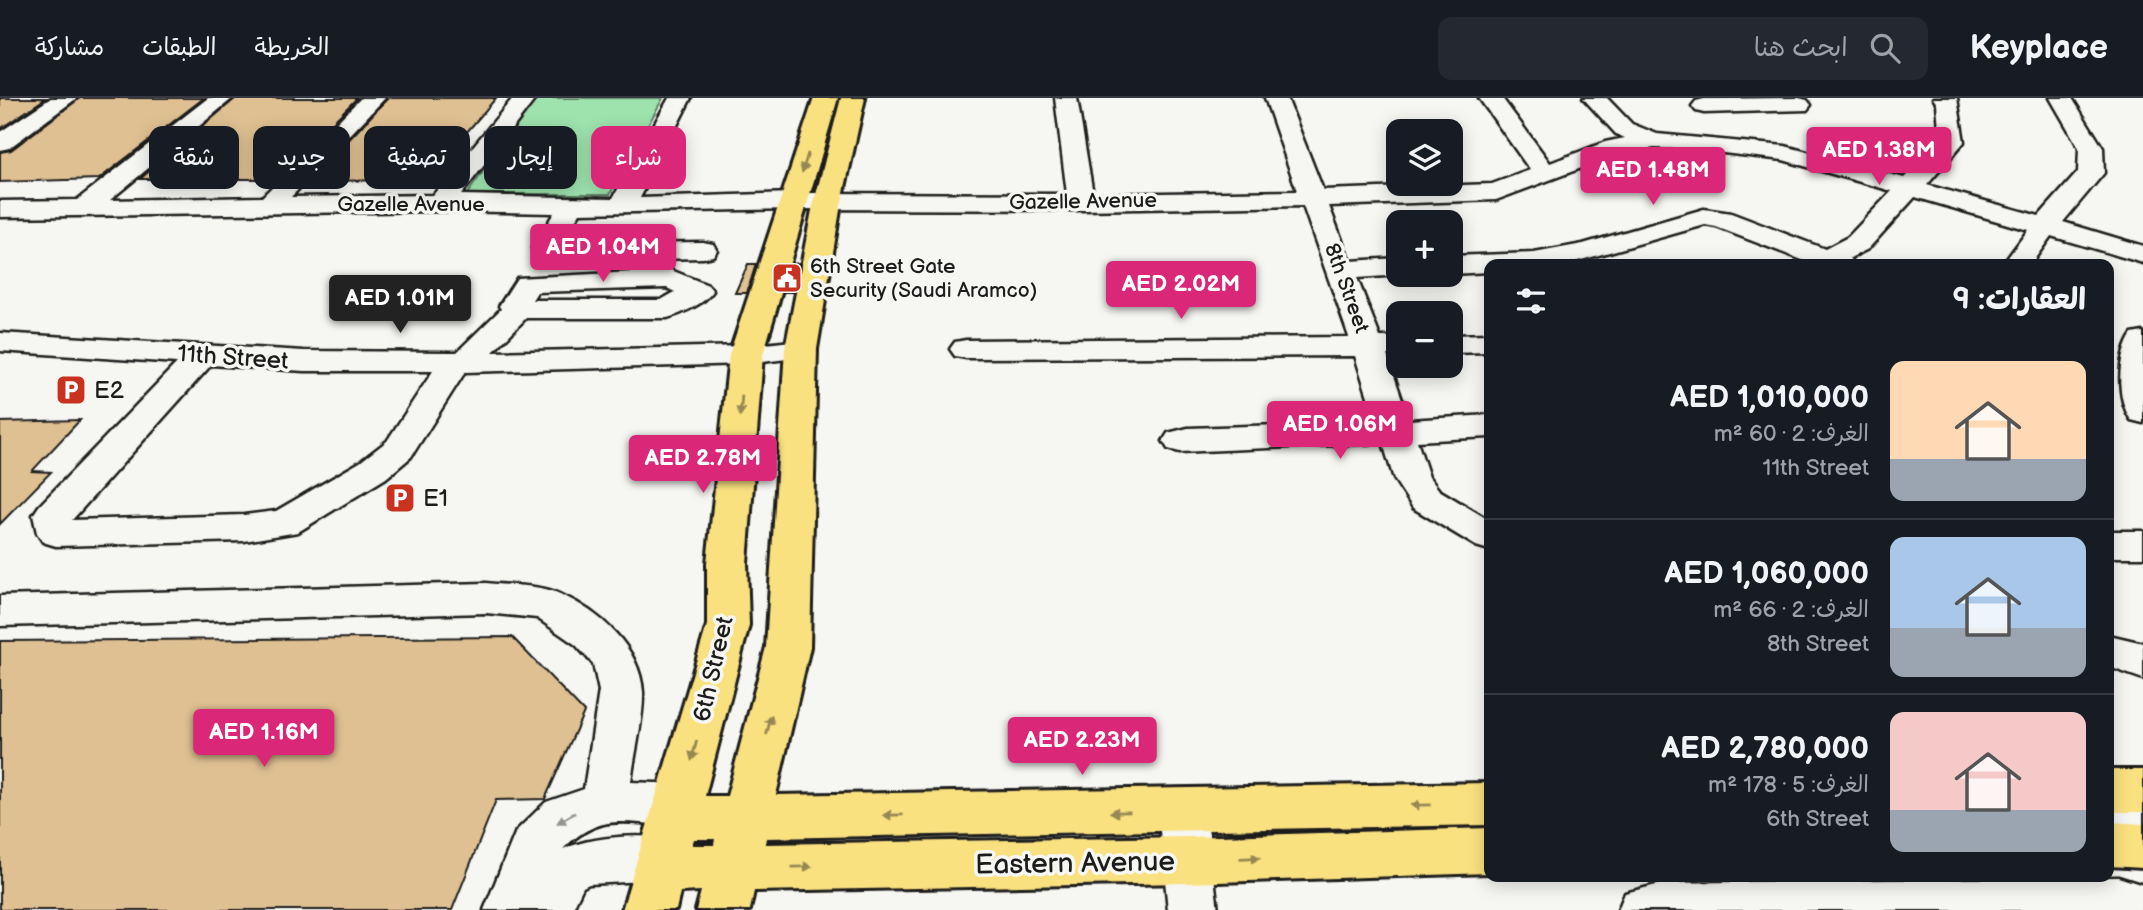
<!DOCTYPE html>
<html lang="ar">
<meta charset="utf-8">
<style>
body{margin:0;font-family:"Balsamiq Sans","Playpen Sans Arabic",sans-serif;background:#242831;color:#f1f3f6;direction:rtl;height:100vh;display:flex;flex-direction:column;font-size:26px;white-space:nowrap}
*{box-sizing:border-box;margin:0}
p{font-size:23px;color:#9ea1a6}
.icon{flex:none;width:38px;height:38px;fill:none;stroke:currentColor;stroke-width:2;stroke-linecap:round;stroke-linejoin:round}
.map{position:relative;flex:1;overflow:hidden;direction:ltr}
.drawer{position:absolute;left:1484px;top:161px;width:630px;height:623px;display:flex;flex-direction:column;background:#171b24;border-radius:14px;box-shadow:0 4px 18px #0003;direction:rtl}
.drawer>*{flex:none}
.hud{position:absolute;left:21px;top:28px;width:665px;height:63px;direction:rtl;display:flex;gap:14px}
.tools{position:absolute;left:1386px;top:21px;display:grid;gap:14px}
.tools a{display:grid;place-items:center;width:77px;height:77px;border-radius:14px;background:#171b24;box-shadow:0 4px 18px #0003;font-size:35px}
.price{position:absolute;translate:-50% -60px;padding:0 16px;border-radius:7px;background:#db2777;color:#fff;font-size:23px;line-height:46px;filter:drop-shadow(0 2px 4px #0008)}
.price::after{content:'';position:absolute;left:50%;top:42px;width:21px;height:16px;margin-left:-10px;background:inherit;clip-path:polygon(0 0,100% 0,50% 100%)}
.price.on{background:#222;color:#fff}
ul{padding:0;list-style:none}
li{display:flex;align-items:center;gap:21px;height:175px;padding:0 28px}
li+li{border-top:2px solid #363941}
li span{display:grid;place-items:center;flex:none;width:196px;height:140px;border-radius:14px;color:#555}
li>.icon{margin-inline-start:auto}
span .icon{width:84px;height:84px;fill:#fffc;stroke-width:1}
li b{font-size:30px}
h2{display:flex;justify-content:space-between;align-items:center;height:84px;padding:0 28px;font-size:30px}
.chip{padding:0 24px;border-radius:14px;background:#171b24;box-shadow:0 4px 18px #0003;font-size:24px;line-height:63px}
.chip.on{background:#db2777;color:#fff}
header{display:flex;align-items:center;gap:42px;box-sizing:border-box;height:98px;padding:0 35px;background:#171b24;border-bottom:2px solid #363941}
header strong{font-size:33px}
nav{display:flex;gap:38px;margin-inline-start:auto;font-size:24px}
.search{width:490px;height:63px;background:#242831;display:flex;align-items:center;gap:18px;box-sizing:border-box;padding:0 24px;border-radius:14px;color:#9ea1a6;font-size:26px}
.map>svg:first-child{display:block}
</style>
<header>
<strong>Keyplace</strong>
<div class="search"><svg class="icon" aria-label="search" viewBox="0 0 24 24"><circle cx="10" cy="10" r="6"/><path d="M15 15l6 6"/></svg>ابحث هنا</div>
<nav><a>الخريطة</a><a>الطبقات</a><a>مشاركة</a></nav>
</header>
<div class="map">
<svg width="2143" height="812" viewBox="0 0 2143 812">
<rect width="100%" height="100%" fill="#f6f6f2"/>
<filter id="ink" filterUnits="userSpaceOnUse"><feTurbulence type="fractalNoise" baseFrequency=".0143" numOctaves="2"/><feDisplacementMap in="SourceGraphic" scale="14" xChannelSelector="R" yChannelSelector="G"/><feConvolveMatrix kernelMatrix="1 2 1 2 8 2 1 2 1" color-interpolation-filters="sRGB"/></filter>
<g filter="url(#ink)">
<!-- green -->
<polygon fill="#9ee3ae" stroke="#5d8065" stroke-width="2" points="536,0 663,0 610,96 467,96"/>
<!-- building -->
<g fill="#dfc092" stroke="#1c1c1c" stroke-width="2">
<polygon points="0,0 46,0 0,31"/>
<polygon points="80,0 204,0 99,81 0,84 0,54 11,52"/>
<polygon points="236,0 357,0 276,81 140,81"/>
<polygon points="388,0 496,0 426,82 310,83"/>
<polygon points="799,165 793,194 784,194 792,166"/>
<polygon points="748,166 756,166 747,195 735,195"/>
<polygon points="80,322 32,373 51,374 0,426 0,324"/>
<polygon points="512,539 584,614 545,701 496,702 452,812 0,812 0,543"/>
</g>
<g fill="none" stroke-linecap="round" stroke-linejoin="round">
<!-- minor casing -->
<g stroke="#1c1c1c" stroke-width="5">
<g id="minor">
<polygon points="51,0 77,0 9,50 0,52 0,34"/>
<polygon points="208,0 233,0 110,102 262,99 361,0 385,0 291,99 433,97 513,0 536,0 461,97 613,100 669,0 691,0 640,100 793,95 1067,96 1055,0 1077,0 1093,96 1297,93 1265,0 1287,0 1323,92 1492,86 1530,72 1479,0 1502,0 1550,65 1605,44 1625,40 1616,36 1583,0 1607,0 1632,26 1657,36 1785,48 1904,80 1940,43 1937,6 1933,0 1957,0 1964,44 1927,87 2039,118 2078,74 2079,50 2050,0 2072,0 2103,50 2104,75 2063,124 2143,148 2143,165 2051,138 2031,166 2003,166 2028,132 1915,99 1868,151 1850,160 1854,166 1803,166 1805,163 1716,129 1705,127 1567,166 1489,166 1489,174 1451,176 1451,158 1534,155 1583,146 1704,111 1731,115 1825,151 1848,139 1892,93 1783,62 1689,51 1654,50 1619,56 1496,102 1329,108 1350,163 1398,160 1398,177 1401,177 1357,180 1380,239 1398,239 1398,257 1387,257 1409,322 1489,317 1489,339 1417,343 1429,379 1439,392 1489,422 1489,452 1476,448 1413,410 1394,381 1383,345 1180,354 1168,351 1163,343 1168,335 1188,330 1376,324 1355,258 966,260 955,258 950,251 955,244 966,242 1349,239 1303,108 1081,112 793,111 580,115 562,146 703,144 713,146 717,152 713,158 703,160 562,163 536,156 532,150 554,115 441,113 0,119 0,103 77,102"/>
<polygon points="1799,0 1807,2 1811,7 1807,12 1704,15 1696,13 1692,8 1696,3 1704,1"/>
<path d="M 671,172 L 708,187 L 713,193 C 704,206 682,216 667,220 L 526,220 L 493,254 L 746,248 L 801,242 L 812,244 L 817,251 L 812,258 L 746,266 L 465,274 L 411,359 L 386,380 L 298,434 L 244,443 L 56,448 L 43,444 L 37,435 L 33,417 L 39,408 L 177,265 L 0,253 L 0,235 L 304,253 L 452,254 L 457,254 L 501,211 L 499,208 L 517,180 ZM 667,190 L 675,194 L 661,202 L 532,202 L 537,194 ZM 211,267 L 304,273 L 433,273 L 387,343 L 360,364 L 276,413 L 244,417 L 72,422 Z"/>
<path d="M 2143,234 L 2143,325 L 2131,322 C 2116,300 2117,258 2132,236 Z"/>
<polygon points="1489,236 1489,254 1451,255 1451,237"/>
<rect x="2109" y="433" width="34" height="26"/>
<path d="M 486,485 C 509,488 539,486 560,496 C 598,513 640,548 643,594 C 644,619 634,658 631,684 L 680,686 L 697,692 L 704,706 L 697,720 C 642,740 613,701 563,751 C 593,738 650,733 680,745 L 687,760 L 680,775 L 663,782 L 589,786 L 583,789 L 572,812 L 484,812 L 516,733 L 546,704 L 584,691 L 599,593 L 593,566 L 576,547 L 537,520 L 486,515 L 0,528 L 0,498 Z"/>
<polygon points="2109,537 2143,545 2143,581 2109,569"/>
<polygon points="1182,693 1199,699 1206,713 1218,812 1168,812 1158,713 1165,699"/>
<rect x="2109" y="696" width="34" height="40"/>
<polygon points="2118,779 2143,787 2143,812 1618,812 1625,795 1664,785"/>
</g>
</g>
<!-- major casing -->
<g stroke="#1c1c1c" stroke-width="6">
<g id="major">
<path d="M 814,0 L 838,0 L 763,257 L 747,465 L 749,527 L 705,698 L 727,698 L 766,549 L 785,251 L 812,112 L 841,0 L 865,0 L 840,112 L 817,251 L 810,549 L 776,697 L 1489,685 L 1489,727 L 766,740 L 765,746 L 1187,739 L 1489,730 L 1489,775 L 1187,785 L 754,793 L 750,812 L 696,812 L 701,793 L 680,794 L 676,812 L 622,812 L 707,527 L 707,465 L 729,257 ZM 694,741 L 715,741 L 714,747 L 692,747 Z"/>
<rect x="2109" y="672" width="34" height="42"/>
<polygon points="2109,724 2143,726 2143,770 2109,768"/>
</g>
</g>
<!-- minor -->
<use href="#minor" fill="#f6f6f2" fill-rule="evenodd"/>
<!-- major -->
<use href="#major" fill="#fae180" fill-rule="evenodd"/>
</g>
<!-- one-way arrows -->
<defs><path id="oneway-solid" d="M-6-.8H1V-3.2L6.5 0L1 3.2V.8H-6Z" transform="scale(1.75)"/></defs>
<g fill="#968853">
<use href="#oneway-solid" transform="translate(805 65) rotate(107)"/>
<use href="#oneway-solid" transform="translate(741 308) rotate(95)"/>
<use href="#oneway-solid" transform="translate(769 627) rotate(-76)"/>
<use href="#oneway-solid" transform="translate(694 653) rotate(105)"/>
<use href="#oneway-solid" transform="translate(1421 707) rotate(179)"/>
<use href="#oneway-solid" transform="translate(1120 714) rotate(179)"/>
<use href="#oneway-solid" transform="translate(893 717) rotate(179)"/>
<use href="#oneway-solid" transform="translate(1250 760) rotate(-2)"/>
<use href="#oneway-solid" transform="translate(802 769) rotate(-1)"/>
</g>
<use fill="#949492" href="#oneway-solid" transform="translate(566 720) rotate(150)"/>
</g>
<!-- icons -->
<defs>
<g id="civic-square" transform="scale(1.575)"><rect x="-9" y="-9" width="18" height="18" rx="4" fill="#c8321e" stroke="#f6f6f2"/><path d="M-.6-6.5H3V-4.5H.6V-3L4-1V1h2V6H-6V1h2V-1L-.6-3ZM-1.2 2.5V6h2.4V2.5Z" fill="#fff"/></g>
<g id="parking-square" transform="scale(1.575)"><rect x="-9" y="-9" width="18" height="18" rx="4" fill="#c8321e" stroke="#f6f6f2"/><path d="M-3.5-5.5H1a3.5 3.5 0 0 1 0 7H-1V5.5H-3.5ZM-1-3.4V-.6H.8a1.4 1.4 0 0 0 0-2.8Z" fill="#fff"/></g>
</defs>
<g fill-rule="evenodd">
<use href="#civic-square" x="787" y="180"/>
<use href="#parking-square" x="71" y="292"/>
<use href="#parking-square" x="400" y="400"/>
</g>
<g text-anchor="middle" stroke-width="7" stroke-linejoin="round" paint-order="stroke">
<!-- far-street labels -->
<g font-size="21" fill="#1c1c1c" stroke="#f6f6f2">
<text transform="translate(1083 103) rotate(-1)" y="7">Gazelle Avenue</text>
<text x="411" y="113">Gazelle Avenue</text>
<text transform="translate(1347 190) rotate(70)" y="7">8th Street</text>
</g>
<!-- far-poi labels -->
<g font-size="21" fill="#1c1c1c" stroke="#f6f6f2" text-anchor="start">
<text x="810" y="175">6th Street Gate<tspan x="810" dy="24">Security (Saudi Aramco)</tspan></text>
</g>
<!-- street labels -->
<g font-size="24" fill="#1c1c1c" stroke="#f6f6f2">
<text transform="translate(233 259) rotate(4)" y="8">11th Street</text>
<text transform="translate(713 571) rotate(-77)" y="8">6th Street</text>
</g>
<!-- poi labels -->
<g font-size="24" fill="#1c1c1c" stroke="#f6f6f2" text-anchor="start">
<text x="94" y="300">E2</text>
<text x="423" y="408">E1</text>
</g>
<!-- near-street labels -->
<g font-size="28" fill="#1c1c1c" stroke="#f6f6f2">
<text transform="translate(1075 764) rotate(-1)" y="10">Eastern Avenue</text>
</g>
</g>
</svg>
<div class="tools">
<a><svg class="icon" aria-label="layers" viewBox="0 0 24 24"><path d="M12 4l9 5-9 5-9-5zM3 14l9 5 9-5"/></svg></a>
<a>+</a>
<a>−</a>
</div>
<b class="price" style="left:1879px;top:89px">AED 1.38M</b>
<b class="price" style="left:1653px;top:109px">AED 1.48M</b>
<b class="price" style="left:603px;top:186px">AED 1.04M</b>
<b class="price" style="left:1181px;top:223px">AED 2.02M</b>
<b class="price on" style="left:400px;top:237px">AED 1.01M</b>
<b class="price" style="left:1340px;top:363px">AED 1.06M</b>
<b class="price" style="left:703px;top:397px">AED 2.78M</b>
<b class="price" style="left:264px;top:671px">AED 1.16M</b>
<b class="price" style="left:1082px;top:679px">AED 2.23M</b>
<div class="hud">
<a class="chip on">شراء</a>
<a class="chip">إيجار</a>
<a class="chip">تصفية</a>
<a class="chip">جديد</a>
<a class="chip">شقة</a>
</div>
<section class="drawer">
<h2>العقارات: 9<svg class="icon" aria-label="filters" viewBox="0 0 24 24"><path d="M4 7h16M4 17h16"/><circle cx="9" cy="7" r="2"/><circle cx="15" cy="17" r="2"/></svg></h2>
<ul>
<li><span style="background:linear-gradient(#ffd9b3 70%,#9aa5b1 0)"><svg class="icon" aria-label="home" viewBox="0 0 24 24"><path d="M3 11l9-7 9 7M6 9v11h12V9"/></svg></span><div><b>AED 1,010,000</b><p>الغرف: 2 · 60 m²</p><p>11th Street</p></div></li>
<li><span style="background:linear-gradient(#a9c7e8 65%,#9aa5b1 0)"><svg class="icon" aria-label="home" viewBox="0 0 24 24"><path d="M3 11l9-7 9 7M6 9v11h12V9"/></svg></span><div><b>AED 1,060,000</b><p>الغرف: 2 · 66 m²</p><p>8th Street</p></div></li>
<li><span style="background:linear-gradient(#f6c9c9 70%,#9aa5b1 0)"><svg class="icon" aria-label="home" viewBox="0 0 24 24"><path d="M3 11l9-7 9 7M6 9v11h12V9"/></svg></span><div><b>AED 2,780,000</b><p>الغرف: 5 · 178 m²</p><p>6th Street</p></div></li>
</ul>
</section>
</div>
